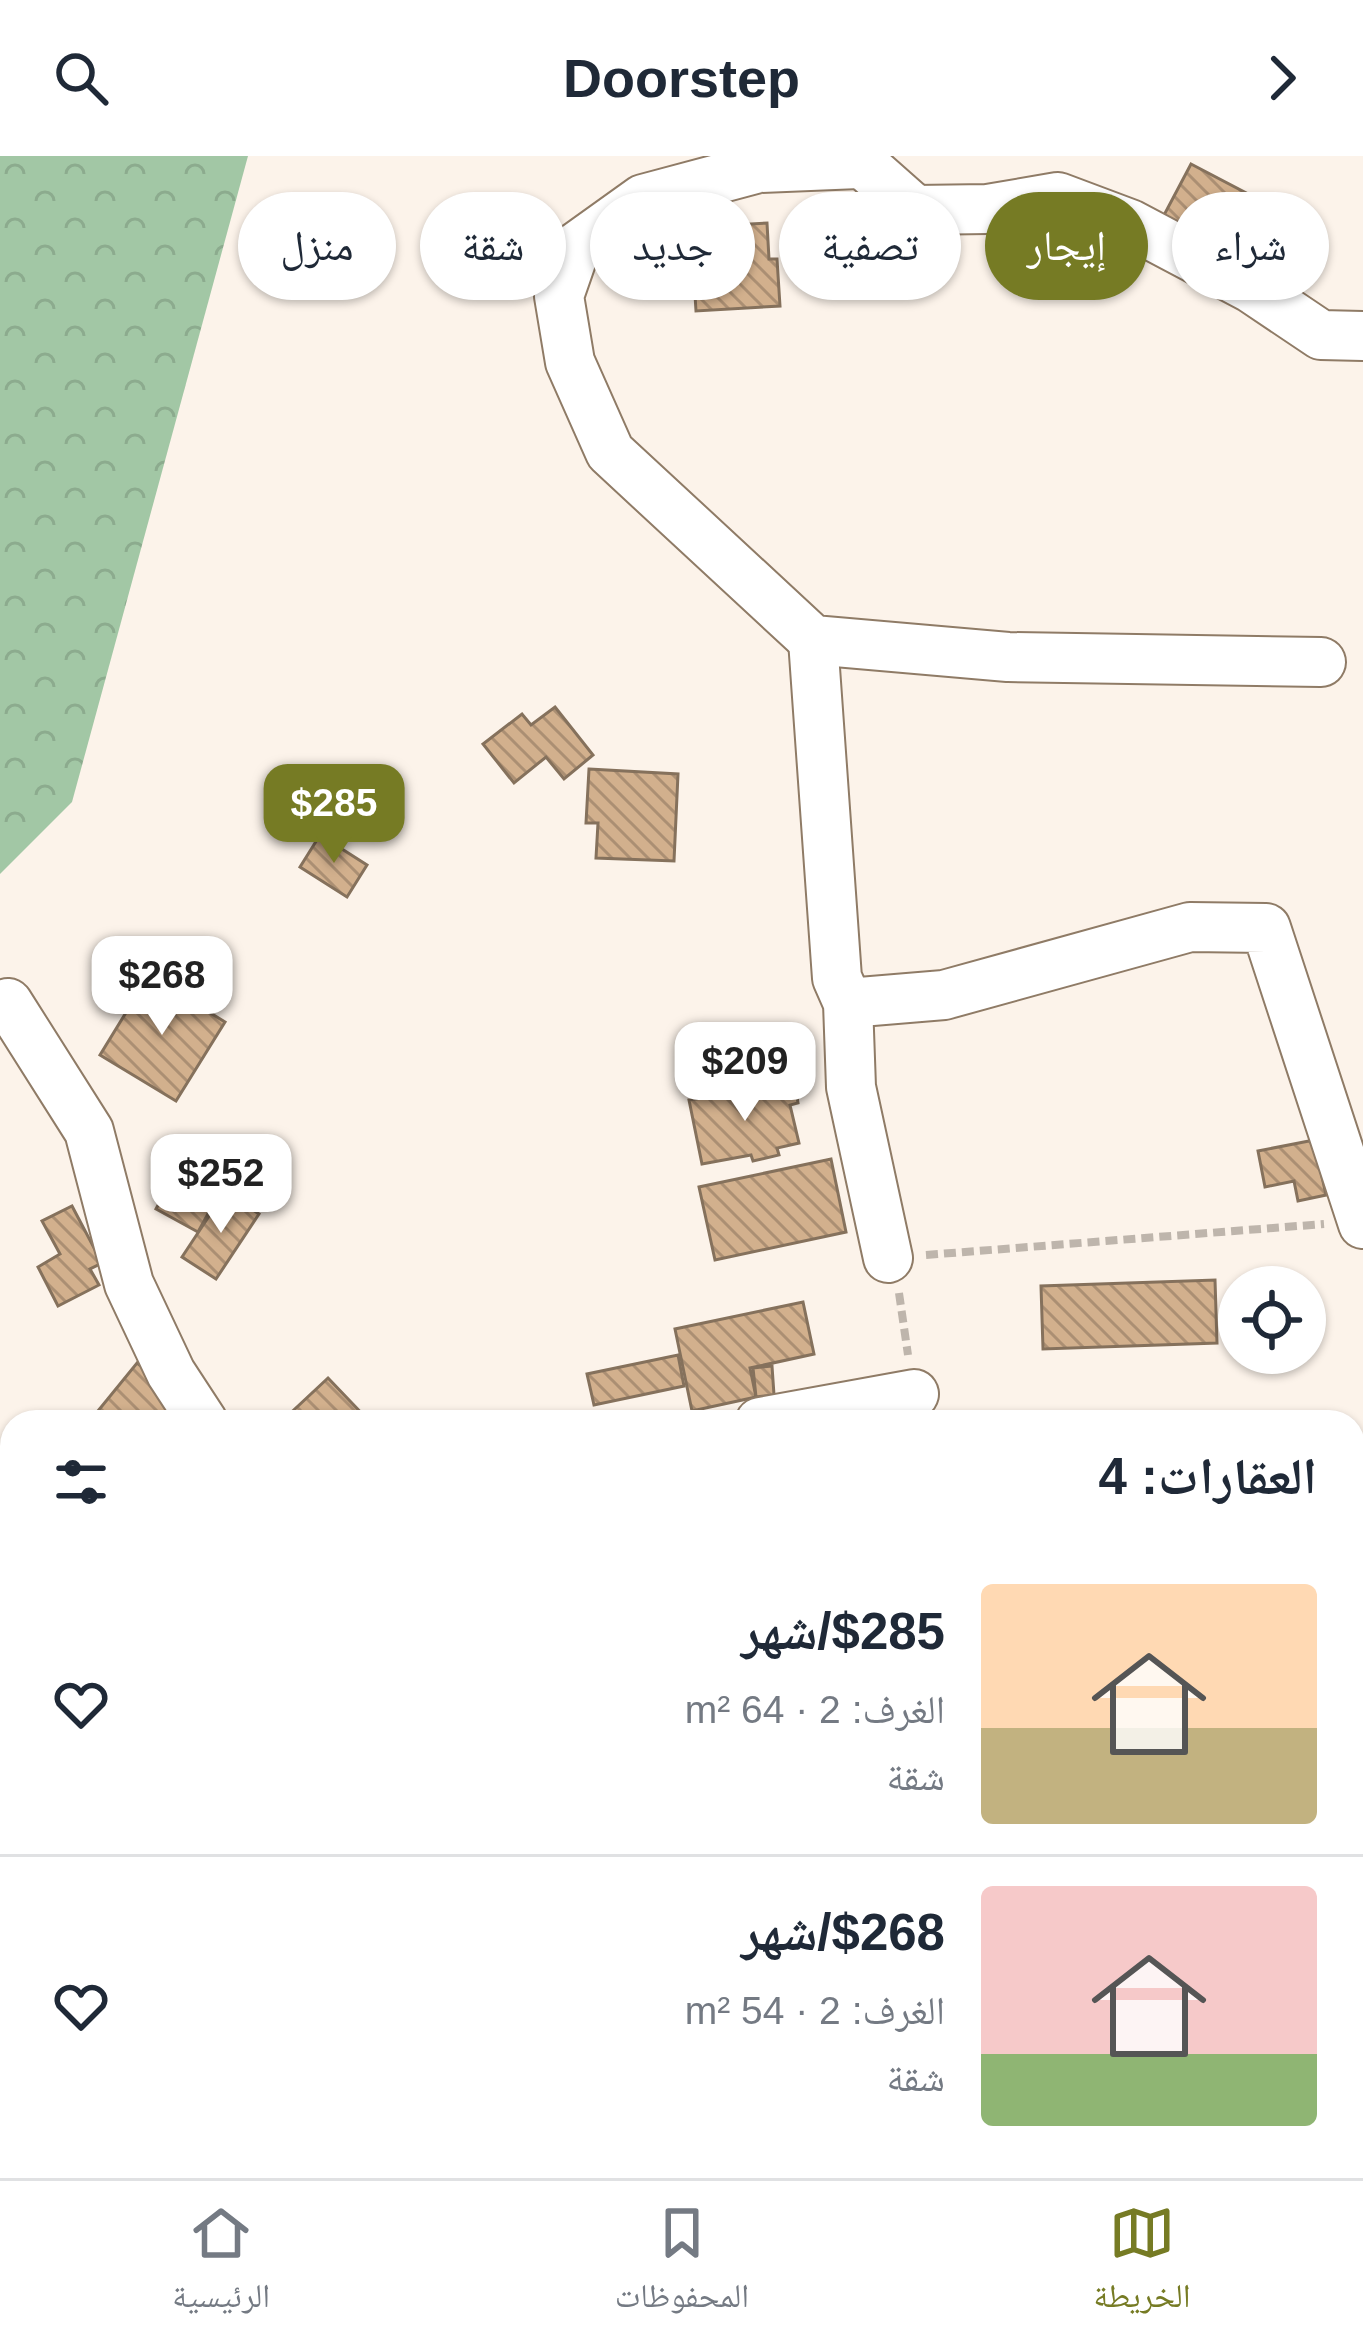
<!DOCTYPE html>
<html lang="ar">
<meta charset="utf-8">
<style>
body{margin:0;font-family:Helvetica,"Noto Naskh Arabic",sans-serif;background:#f6f6f7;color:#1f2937;direction:rtl;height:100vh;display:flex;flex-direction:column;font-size:45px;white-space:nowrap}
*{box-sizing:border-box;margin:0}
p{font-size:39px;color:#747a83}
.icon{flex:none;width:66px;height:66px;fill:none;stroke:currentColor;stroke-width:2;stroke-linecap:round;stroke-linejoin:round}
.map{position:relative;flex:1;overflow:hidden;direction:ltr}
.side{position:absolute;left:0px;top:1254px;width:1365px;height:768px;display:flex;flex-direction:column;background:#fff;border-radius:36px 36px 0 0;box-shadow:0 3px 9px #0004;direction:rtl}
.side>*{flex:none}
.hud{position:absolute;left:36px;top:36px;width:1293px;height:108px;direction:rtl;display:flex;gap:24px}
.fabs{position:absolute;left:1218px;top:1110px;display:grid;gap:24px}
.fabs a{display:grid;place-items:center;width:108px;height:108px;border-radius:50%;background:#fff;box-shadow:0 3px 9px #0004;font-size:60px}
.price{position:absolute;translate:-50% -102px;padding:0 27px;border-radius:24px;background:#fff;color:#222;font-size:39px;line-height:78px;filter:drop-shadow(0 3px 6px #0008)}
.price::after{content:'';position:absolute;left:50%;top:72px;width:36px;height:27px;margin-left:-18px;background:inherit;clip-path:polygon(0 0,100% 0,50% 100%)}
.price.on{background:#767b24;color:#fff}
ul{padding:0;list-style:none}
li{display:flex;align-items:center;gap:36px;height:300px;padding:0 48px}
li+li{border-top:3px solid #e0e1e3}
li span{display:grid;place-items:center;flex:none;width:336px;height:240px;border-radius:12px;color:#555}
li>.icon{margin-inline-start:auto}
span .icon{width:144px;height:144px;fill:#fffc;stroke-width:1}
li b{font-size:51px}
h2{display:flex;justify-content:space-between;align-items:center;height:144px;padding:0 48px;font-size:51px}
.pill{padding:0 42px;border-radius:54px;background:#fff;box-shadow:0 3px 9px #0004;font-size:42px;line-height:108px}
.pill.on{background:#767b24;color:#fff}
header{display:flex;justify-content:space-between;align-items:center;height:156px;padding:0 48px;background:#fff;font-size:54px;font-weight:700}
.tabs{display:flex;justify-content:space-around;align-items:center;height:168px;border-top:3px solid #e0e1e3;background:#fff;font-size:33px;color:#747a83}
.tabs a{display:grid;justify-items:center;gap:6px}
.tabs .on{color:#767b24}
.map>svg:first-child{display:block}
</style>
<header><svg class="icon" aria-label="forward" viewBox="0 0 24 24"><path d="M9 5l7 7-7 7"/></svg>Doorstep<svg class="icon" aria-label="search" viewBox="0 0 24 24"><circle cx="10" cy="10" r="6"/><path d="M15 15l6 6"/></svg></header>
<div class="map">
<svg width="1363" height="2022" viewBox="0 0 1363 2022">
<defs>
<pattern id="forest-crowns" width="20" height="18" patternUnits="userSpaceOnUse" patternTransform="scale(3)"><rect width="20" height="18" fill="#a2c7a5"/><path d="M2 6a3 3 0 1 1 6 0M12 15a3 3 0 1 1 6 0" fill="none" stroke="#8cab8e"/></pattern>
<pattern id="building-back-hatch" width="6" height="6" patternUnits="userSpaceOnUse" patternTransform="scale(3)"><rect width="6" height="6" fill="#d2b08d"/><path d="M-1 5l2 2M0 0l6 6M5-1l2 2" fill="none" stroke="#ab8f73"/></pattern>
</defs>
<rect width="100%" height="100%" fill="#fcf3ea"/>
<!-- forest -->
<polygon fill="url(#forest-crowns)" points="0,0 248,0 72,646 0,718"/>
<!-- building -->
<g fill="url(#building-back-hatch)" stroke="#85715c" stroke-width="3">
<polygon points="1191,8 1269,49 1242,100 1164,59"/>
<polygon points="767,67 769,103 777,103 780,150 696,155 695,139 664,140 660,73"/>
<polygon points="555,551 593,599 564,623 546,601 514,627 483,588 522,558 531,569"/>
<polygon points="589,613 678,618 674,705 596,702 598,667 586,667"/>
<polygon points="320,679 367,709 347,741 300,711"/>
<polygon points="149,819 225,866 176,945 100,899"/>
<polygon points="795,928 798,947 790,949 799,987 777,992 779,999 753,1005 751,999 702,1008 689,944"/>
<polygon points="1314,984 1326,1039 1298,1045 1294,1025 1265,1031 1258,995"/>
<polygon points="189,993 231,1016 198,1076 156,1053"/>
<polygon points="831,1003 846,1076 715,1104 699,1031"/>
<polygon points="225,1036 259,1058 216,1123 182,1101"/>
<polygon points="72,1050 102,1107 90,1113 99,1129 58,1150 38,1111 60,1098 42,1065"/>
<polygon points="1215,1124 1217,1187 1043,1193 1041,1130"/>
<polygon points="803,1146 814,1198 750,1212 756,1241 692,1255 675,1173"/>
<polygon points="678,1199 684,1230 594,1249 587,1218"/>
<polygon points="137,1207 183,1243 164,1266 99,1266 93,1261"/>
<polygon points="772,1210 774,1239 756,1241 753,1212"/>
<polygon points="328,1222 370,1266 281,1266"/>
<polygon points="12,1294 12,1397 1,1407 0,1304"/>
<polygon points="1363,1390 1363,1553 1353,1551 1353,1391"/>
<polygon points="12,1553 12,1587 0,1573 0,1563"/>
</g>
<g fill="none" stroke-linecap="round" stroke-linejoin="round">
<!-- minor casing -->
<g stroke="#8f7b66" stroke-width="52">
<g id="minor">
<polyline points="854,0 915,54 988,53 1058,41 1130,68 1251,132 1321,179 1363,180"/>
<polyline points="859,8 759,12 643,43 576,91 559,140 570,206 610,296 813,484 1008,501 1321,506"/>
<polyline points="813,484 837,822 848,847 851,931 888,1102"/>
<polyline points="848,847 944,839 1190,771 1266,772 1363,1068"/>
<polyline points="0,854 8,847 89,975 129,1128 171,1217 203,1266"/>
<polyline points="760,1266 914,1238"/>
<polyline points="1353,1377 1363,1376"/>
<polyline points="1102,2010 1116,2022"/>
</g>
</g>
<!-- path -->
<g stroke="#beb5ac" stroke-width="8" stroke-dasharray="12 6" stroke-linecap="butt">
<polyline points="926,1099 1324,1068"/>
<polyline points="899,1137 908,1199"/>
<polyline points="1353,1536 1363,1537"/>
</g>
<!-- minor -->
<use href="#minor" stroke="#fff" stroke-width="48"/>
</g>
</svg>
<div class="fabs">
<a><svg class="icon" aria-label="locate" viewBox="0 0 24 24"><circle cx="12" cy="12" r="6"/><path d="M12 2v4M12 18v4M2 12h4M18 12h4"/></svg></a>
</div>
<b class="price on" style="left:334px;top:710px">$285</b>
<b class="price" style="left:162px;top:882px">$268</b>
<b class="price" style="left:745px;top:968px">$209</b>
<b class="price" style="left:221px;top:1080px">$252</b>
<div class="hud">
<a class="pill">شراء</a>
<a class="pill on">إيجار</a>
<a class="pill">تصفية</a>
<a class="pill">جديد</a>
<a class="pill">شقة</a>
<a class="pill">منزل</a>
</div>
<section class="side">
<h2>العقارات: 4<svg class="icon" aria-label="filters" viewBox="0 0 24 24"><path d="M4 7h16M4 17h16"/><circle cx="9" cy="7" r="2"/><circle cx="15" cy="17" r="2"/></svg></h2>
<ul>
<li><span style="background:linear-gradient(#ffd9b3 60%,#c2b280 0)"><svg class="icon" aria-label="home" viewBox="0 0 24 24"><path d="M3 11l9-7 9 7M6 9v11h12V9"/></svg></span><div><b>$285/شهر</b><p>الغرف: 2 · 64 m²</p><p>شقة</p></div><svg class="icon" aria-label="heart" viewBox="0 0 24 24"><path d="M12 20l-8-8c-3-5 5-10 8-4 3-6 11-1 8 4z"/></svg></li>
<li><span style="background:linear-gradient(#f6c9c9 70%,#8fb573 0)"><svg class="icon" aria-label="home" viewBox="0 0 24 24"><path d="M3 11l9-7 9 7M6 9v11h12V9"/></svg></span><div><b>$268/شهر</b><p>الغرف: 2 · 54 m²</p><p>شقة</p></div><svg class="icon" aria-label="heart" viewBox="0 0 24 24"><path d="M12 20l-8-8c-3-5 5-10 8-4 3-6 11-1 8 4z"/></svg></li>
</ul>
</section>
</div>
<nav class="tabs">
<a class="on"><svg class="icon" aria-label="map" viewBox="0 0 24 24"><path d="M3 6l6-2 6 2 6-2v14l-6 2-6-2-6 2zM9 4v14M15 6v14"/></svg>الخريطة</a>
<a><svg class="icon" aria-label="saved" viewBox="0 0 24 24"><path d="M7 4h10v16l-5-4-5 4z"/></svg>المحفوظات</a>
<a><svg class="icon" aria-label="home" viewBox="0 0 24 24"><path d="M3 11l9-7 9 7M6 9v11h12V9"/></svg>الرئيسية</a>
</nav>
